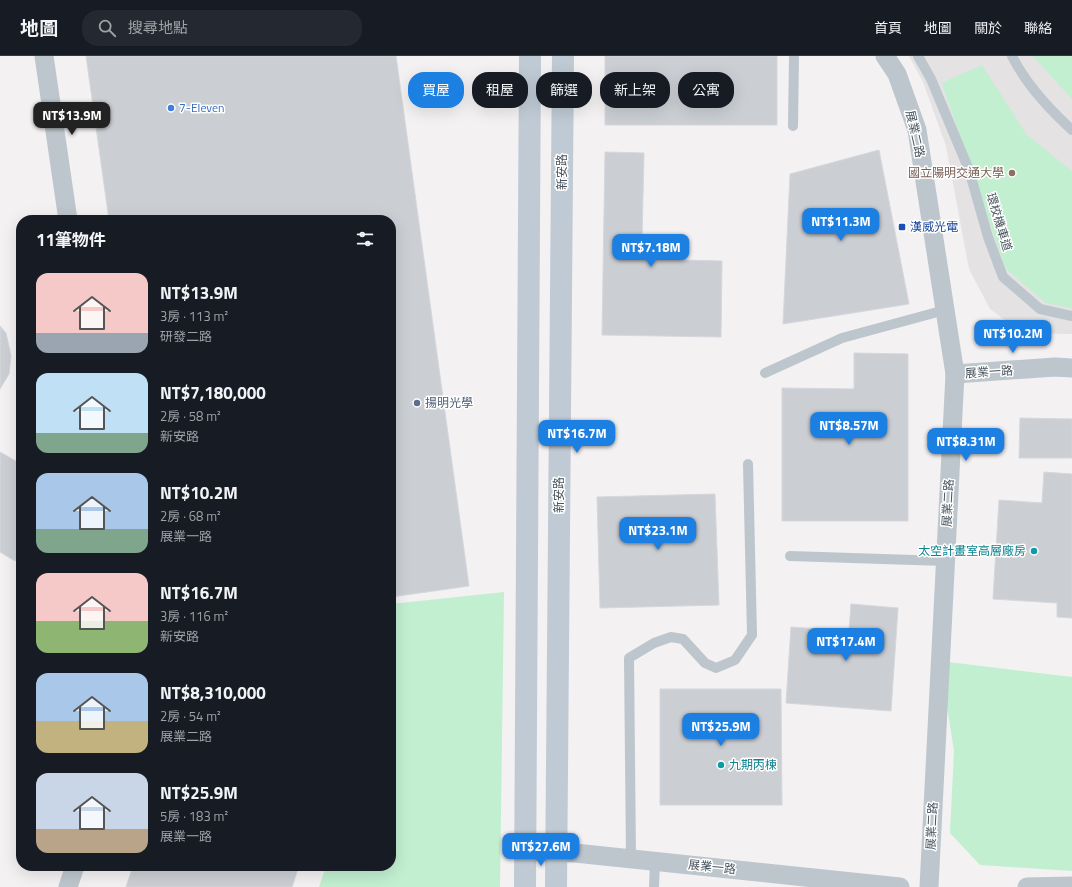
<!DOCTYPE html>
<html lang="zh-TW">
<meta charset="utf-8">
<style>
body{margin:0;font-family:"Titillium Web","Noto Sans TC",sans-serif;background:#242831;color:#f1f3f6;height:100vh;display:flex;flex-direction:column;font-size:15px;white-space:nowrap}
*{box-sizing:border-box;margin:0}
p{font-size:13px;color:#9ea1a6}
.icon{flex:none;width:22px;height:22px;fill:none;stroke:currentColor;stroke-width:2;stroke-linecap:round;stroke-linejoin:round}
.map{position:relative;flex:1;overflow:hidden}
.drawer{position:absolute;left:16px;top:159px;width:380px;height:656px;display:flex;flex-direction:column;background:#171b24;border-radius:16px;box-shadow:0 4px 16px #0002}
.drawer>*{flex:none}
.hud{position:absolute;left:408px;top:16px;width:380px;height:36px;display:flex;gap:8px}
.price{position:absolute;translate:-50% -34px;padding:0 9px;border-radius:8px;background:#1c7fe2;color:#fff;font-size:13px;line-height:26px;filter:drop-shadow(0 1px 2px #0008)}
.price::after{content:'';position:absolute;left:50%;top:24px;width:12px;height:9px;margin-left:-6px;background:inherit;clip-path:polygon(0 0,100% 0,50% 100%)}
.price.active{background:#222;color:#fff}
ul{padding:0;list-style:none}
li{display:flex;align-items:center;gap:12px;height:100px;padding:0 20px}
li span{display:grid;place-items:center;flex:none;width:112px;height:80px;border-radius:12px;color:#555}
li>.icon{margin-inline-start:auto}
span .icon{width:48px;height:48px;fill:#fffc;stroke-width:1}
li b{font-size:17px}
h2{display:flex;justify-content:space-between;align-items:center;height:48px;padding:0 20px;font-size:17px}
.chip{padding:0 14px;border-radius:16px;background:#171b24;box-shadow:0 4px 16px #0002;font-size:14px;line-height:36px}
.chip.active{background:#1c7fe2;color:#fff}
header{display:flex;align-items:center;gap:24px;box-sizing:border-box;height:56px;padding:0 20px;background:#171b24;border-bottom:1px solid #363941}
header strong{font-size:19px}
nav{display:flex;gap:22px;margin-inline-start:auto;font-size:14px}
.search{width:280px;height:36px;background:#242831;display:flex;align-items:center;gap:10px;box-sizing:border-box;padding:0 14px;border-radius:16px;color:#9ea1a6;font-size:15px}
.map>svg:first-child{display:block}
</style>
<header>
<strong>地圖</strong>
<div class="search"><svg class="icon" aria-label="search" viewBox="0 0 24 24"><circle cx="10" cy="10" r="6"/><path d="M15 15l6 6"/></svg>搜尋地點</div>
<nav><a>首頁</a><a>地圖</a><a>關於</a><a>聯絡</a></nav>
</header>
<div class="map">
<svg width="1072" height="831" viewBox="0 0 1072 831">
<rect width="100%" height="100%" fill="#f3f1f1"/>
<!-- education -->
<polygon fill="#e4e2e3" points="909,0 1072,0 1072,278 1022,277 990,253 969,213 946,90 923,26"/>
<!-- green -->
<g fill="#c1efd0">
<polygon points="1033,0 1072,0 1072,43"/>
<polygon points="982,9 1027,79 1072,115 1072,252 1046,247 1005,212 942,27"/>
<polygon points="504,536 500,831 319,831 326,810 391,810 391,548"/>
<polygon points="940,605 1072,621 1072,815 980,809 950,777 954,695"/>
</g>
<!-- building -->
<g fill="#cbced3" stroke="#d5d7dc">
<polygon points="86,0 396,0 469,530 391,541 391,164 109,164"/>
<rect x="605" y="0" width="172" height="69"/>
<polygon points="879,94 909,248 783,268 790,118"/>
<polygon points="605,96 644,97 642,180 681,181 681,204 722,205 721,281 602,279"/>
<polygon points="0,270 6,277 11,300 9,318 0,333"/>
<polygon points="854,297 908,298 908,465 782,465 782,332 854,333"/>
<polygon points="1020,362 1072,363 1072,402 1019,402"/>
<polygon points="0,396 21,408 21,496 15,505 0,496"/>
<polygon points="1044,416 1072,418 1072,562 1057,561 1057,547 993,543 999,444 1042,447"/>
<polygon points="715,438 719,549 600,552 597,441"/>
<polygon points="851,548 898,552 891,655 786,647 791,571 849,575"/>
<polygon points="660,633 781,633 782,749 660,749"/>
<polygon points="133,810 299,810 292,831 126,831"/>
</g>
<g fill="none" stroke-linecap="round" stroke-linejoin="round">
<!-- lane -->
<g stroke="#bdc6cd" stroke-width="10">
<polyline points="918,0 931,23 969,114 988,181 1003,221 1040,253 1072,260"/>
<path d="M 1012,0 C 1026,28 1049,53 1072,74"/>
<polyline points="793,70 794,0"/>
<polyline points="765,317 842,282 945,254"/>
<polyline points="790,500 945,505"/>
<polyline points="631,803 629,602 654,587 671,581 683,583 705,607 716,612 735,604 752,579 748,408"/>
<polyline points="654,831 655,806"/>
</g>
<!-- street -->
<g stroke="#bdc6cd" stroke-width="19">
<polyline points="44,0 68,164"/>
<polyline points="885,0 897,18 917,74 955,318 929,831"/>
<polyline points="955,318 1055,311 1072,312"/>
<polyline points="525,795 575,797 900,831"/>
<polyline points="68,831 75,810"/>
<polyline points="1027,831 1072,830"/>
</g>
<!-- secondary -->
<g stroke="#bfcad4" stroke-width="22">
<polyline points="525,831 530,0"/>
<polyline points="556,831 563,0"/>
</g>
</g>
<!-- markers -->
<circle fill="#3f7fe0" stroke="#fff" stroke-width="1.5" cx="171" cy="52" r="4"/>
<circle fill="#8d6e63" stroke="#fff" stroke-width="1.5" cx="1012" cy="117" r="4"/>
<rect fill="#1a4fb4" stroke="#fff" stroke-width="1.5" x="898" y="167" width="8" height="8" rx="2"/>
<circle fill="#5c6f8a" stroke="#fff" stroke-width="1.5" cx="417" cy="347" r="4"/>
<g fill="#0f9aa8" stroke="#fff" stroke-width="1.5">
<circle cx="1034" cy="495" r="4"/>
<circle cx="721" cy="709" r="4"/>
</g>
<g text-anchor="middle" stroke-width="3" stroke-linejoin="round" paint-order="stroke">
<!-- shop labels -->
<g font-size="12" fill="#366cbe" stroke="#fff" text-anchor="start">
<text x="179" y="56">7-Eleven</text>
</g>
<!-- street labels -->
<g font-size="12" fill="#49555e" stroke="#fff">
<text transform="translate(915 78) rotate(77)" y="4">展業二路</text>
<text transform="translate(562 116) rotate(-90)" y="4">新安路</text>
<text transform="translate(999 166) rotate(73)" y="4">環校機車道</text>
<text transform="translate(989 316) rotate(-4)" y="4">展業一路</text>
<text transform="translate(559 439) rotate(-90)" y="4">新安路</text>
<text transform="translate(948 447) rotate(-87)" y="4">展業二路</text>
<text transform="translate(932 770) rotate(-87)" y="4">展業二路</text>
<text transform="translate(712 811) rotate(6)" y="4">展業一路</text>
</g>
<!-- education labels -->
<g font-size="12" fill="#785e54" stroke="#fff" text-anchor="end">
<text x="1004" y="121">國立陽明交通大學</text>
</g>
<!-- transit labels -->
<g font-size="12" fill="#164399" stroke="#fff" text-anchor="start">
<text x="910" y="175">漢威光電</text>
</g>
<!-- service labels -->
<g font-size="12" fill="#4e5e75" stroke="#fff" text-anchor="start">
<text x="425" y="351">揚明光學</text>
</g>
<!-- culture labels -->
<g font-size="12" fill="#0d838f" stroke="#fff" text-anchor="end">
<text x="1026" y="499">太空計畫室高層廠房</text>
<text x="729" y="713" text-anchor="start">九期丙棟</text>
</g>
</g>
</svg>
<b class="price active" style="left:72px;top:80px">NT$13.9M</b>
<b class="price" style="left:841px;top:186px">NT$11.3M</b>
<b class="price" style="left:651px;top:212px">NT$7.18M</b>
<b class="price" style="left:1013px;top:298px">NT$10.2M</b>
<b class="price" style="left:849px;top:390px">NT$8.57M</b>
<b class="price" style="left:577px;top:398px">NT$16.7M</b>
<b class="price" style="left:966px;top:406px">NT$8.31M</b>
<b class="price" style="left:658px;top:495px">NT$23.1M</b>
<b class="price" style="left:846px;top:606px">NT$17.4M</b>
<b class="price" style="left:721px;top:691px">NT$25.9M</b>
<b class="price" style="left:541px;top:811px">NT$27.6M</b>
<div class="hud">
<a class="chip active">買屋</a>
<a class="chip">租屋</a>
<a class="chip">篩選</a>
<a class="chip">新上架</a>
<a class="chip">公寓</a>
</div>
<section class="drawer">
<h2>11筆物件<svg class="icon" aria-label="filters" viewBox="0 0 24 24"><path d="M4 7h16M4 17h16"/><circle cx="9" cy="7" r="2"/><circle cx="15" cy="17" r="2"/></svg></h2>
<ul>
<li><span style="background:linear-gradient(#f6c9c9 75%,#9aa5b1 0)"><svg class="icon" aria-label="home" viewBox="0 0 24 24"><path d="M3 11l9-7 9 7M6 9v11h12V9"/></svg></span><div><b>NT$13.9M</b><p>3房 · 113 m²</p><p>研發二路</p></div></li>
<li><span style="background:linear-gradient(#bfe0f5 75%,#7fa58c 0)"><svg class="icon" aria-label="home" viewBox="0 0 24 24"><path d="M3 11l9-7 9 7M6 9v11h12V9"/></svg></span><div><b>NT$7,180,000</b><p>2房 · 58 m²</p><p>新安路</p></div></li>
<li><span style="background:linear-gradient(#a9c7e8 70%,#7fa58c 0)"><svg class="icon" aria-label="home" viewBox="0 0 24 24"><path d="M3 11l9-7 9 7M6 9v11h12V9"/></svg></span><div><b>NT$10.2M</b><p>2房 · 68 m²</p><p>展業一路</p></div></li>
<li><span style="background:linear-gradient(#f6c9c9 60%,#8fb573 0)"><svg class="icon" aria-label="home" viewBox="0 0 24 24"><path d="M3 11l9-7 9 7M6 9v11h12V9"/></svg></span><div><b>NT$16.7M</b><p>3房 · 116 m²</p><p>新安路</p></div></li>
<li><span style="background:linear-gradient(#a9c7e8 60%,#c2b280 0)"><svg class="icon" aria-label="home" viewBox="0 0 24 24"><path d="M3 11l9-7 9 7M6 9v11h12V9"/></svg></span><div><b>NT$8,310,000</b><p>2房 · 54 m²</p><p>展業二路</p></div></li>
<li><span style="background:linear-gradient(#c9d6e8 70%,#b9a48a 0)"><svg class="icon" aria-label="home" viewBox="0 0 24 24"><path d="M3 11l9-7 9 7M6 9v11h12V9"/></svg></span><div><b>NT$25.9M</b><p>5房 · 183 m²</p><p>展業一路</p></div></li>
</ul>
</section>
</div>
